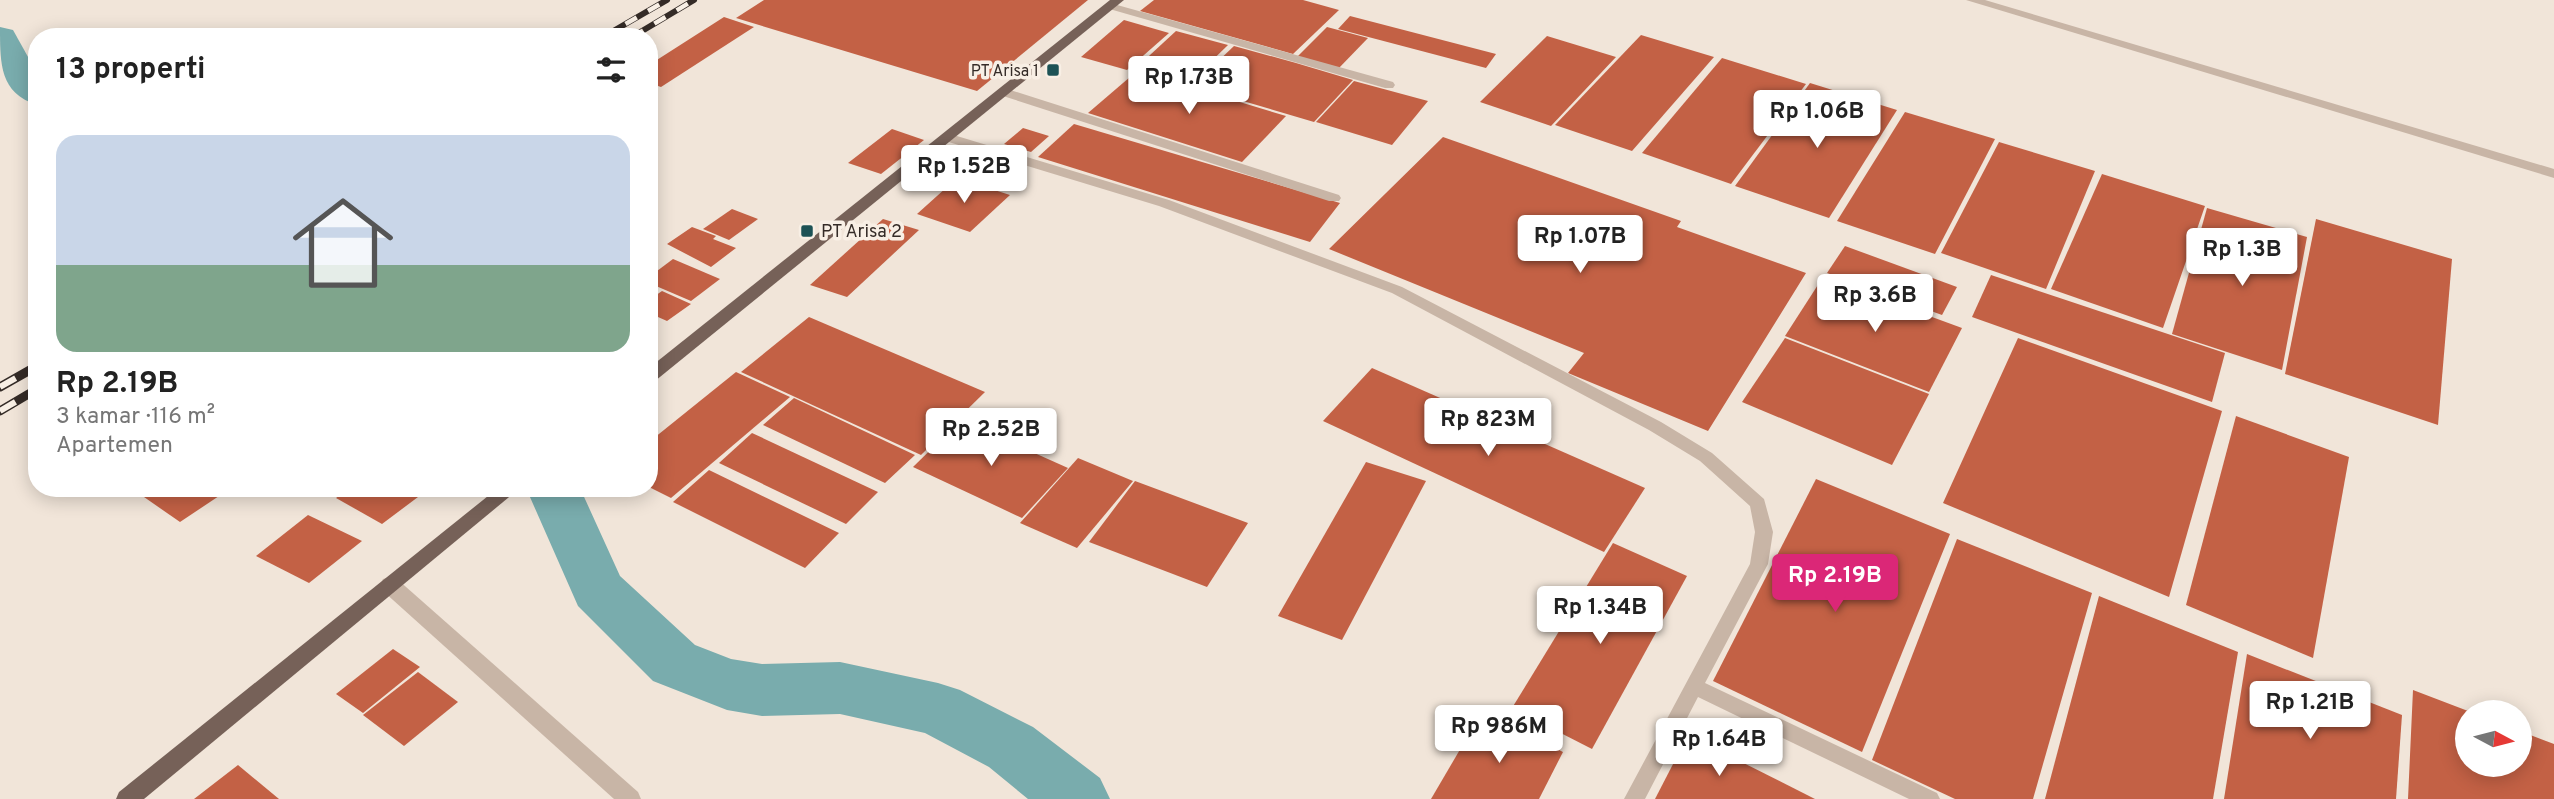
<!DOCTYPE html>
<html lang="id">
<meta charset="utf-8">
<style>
body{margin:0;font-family:Overpass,sans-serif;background:#f6f6f6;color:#222;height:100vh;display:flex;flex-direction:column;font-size:26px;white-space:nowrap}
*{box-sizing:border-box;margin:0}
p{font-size:23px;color:#767676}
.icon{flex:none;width:38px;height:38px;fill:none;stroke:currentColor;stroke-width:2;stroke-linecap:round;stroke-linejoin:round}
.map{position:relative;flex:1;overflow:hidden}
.panel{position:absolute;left:28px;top:28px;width:630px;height:469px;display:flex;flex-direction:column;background:#fff;border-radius:28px;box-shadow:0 4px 18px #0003}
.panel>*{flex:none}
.needle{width:46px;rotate:97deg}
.fabs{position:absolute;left:2455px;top:700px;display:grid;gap:14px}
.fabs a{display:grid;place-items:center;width:77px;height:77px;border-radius:50%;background:#fff;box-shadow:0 4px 18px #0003;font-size:35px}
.price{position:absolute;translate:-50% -60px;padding:0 16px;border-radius:7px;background:#fff;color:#222;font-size:23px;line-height:46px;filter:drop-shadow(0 2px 4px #0008)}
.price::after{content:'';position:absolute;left:50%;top:42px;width:21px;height:16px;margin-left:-10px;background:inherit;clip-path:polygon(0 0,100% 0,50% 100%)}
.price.active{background:#db2777;color:#fff}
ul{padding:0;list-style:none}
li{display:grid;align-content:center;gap:14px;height:371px;padding:0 28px}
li+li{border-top:2px solid #e0e0e0}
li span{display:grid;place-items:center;height:217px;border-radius:21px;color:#555}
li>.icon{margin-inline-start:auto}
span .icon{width:126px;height:126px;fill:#fffc;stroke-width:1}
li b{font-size:30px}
h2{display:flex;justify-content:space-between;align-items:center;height:84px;padding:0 28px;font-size:30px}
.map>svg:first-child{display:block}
</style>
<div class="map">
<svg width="2554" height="799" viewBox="0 0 2554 799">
<rect width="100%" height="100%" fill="#f1e5d9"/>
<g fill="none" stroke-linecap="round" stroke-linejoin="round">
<!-- river -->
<g fill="#79acad" fill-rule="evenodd">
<path d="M 0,27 L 13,30 L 37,73 L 37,105 C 0,93 0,65 0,27 Z"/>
<polygon points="526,488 580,488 620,576 695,645 731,659 762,664 840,662 938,683 960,690 1033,727 1100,778 1110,799 1028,799 989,767 925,733 840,714 762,716 727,710 653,681 578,606"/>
</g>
</g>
<!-- building -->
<g fill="#c36145">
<polygon points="764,0 1088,0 977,91 736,18"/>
<polygon points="1154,0 1303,0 1339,10 1293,54 1140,11"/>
<polygon points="1350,16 1496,54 1486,68 1338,29"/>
<polygon points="724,17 754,27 661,87 649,83 649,65"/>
<polygon points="1124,20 1169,33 1127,70 1081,57"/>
<polygon points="1327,27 1368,38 1338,69 1297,57"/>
<polygon points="1176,31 1228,45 1190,82 1137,67"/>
<polygon points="1641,35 1714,57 1632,151 1555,125"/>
<polygon points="1547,36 1616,57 1551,126 1480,102"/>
<polygon points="1234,46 1296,63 1353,80 1314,122 1192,86"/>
<polygon points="1722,58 1806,84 1731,184 1642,153"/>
<polygon points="1137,71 1286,116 1242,162 1088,113"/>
<polygon points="1354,81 1428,101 1392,145 1316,122"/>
<polygon points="1810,83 1897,110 1829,218 1735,186"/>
<polygon points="1905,112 1995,139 1935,254 1837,221"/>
<polygon points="1074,124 1340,203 1310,242 1038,157"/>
<polygon points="1023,128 1049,136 1031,152 1004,144"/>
<polygon points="892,129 924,140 881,174 848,163"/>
<polygon points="1443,137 1681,221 1677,227 1806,273 1708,431 1568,373 1584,353 1329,249"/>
<polygon points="1999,142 2095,171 2046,289 1941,253"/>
<polygon points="2102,174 2205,206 2163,328 2051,289"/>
<polygon points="957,178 1010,195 970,232 917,214"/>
<polygon points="2207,208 2307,237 2282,370 2172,334"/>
<polygon points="732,209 758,219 729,240 703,229"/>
<polygon points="883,219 919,230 847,297 810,285"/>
<polygon points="2316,219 2452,259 2438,425 2285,374"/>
<polygon points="692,227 716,236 713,239 736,248 711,267 667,244"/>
<polygon points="1845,246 1957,287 1942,315 1827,273"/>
<polygon points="673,259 720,279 691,301 649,283 649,277"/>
<polygon points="1991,275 2225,353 2212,402 1972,317"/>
<polygon points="1823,277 1962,328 1929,392 1785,336"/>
<polygon points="662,291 691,304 667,321 649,313 649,300"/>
<polygon points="809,317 985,392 921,455 741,372"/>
<polygon points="1785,338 1929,394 1892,465 1742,402"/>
<polygon points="2018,338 2222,411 2169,597 1943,503"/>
<polygon points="1372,368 1645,488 1604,552 1323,421"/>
<polygon points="736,372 790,397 671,498 649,487 649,442"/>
<polygon points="794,398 915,455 885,483 763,425"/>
<polygon points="2236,416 2349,457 2313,658 2186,605"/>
<polygon points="961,420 1068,468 1022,518 913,467"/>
<polygon points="752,433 878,492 846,524 719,463"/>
<polygon points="1078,458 1133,481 1077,548 1020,523"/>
<polygon points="1366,462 1426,481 1342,640 1278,616"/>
<polygon points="709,470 839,533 805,568 673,502"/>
<polygon points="1816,479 1950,534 1862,752 1713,681"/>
<polygon points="1135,481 1248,523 1207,587 1089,542"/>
<polygon points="131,488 231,488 180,522"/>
<polygon points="350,488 430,488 382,524 336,498"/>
<polygon points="308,515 362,541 309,583 256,556"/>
<polygon points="1957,539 2092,593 2033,799 1955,799 1872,760"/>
<polygon points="1613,543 1687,576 1592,749 1512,708"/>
<polygon points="2099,596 2238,652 2213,799 2045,799"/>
<polygon points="393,649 420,667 363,713 336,694"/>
<polygon points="2247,654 2402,715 2396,799 2224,799"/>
<polygon points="418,672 458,702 404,746 363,715"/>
<polygon points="2413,690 2468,711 2468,765 2520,765 2520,731 2554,744 2554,799 2408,799"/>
<polygon points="1482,712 1563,752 1539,799 1431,799"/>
<polygon points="1688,735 1815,799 1655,799"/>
<polygon points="238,765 279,799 194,799"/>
</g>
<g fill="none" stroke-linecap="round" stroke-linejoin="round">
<!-- lane -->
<g fill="#c8b5a6" fill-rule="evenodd">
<polygon points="1110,3 1393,82 1395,85 1393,88 1385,88 1106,8 1104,6"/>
<polygon points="1004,88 1339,195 1341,198 1339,201 1329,201 1000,95 998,92"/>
<polygon points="947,133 1169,200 1402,287 1661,422 1712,453 1764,499 1773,532 1768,564 1705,683 1937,793 1940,799 1909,799 1698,697 1645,799 1624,799 1750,564 1755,532 1750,506 1700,461 1649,430 1392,293 1159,206 942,140 941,137"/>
</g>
<!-- street -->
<g fill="#c8b5a6" fill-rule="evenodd">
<polygon points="1966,0 1985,0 2554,169 2554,178"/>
<polygon points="390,577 397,579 638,792 641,799 614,799 383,591 380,585 383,579"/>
</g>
<!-- primary -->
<g fill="#766158" fill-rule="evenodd">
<polygon points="1110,0 1124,0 655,381 649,383 649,368"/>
<polygon points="498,488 520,488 144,799 116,799 119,792"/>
</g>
<!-- rail-far1 casing -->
<g stroke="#342b27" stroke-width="6">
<g id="rail-far1">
<polyline points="603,37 667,0"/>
<polyline points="632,37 694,0"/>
</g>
</g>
<!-- rail casing -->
<g stroke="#342b27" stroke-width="9">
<g id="rail">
<polyline points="0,387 37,366"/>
<polyline points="0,411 37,389"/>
</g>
</g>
<!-- rail-far1 -->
<use href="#rail-far1" stroke="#f8efe5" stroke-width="4.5" stroke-dasharray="13" stroke-linecap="butt"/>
<!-- rail -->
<use href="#rail" stroke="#f8efe5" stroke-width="6" stroke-dasharray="18" stroke-linecap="butt"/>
</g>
<!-- markers -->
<g fill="#1d5255" stroke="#f8efe5" stroke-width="2.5">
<rect x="1046" y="63" width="14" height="14" rx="3.5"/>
<rect x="800" y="224" width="14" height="14" rx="3.5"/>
</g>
<g text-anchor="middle" stroke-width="7" stroke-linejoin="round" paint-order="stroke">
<!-- far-poi labels -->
<g font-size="16" fill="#342b27" stroke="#f8efe5" text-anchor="end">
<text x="1039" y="76">PT Arisa 1</text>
</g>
<!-- poi labels -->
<g font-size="18" fill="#342b27" stroke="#f8efe5" text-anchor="start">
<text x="821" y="237">PT Arisa 2</text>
</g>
</g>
</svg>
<div class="fabs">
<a><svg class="needle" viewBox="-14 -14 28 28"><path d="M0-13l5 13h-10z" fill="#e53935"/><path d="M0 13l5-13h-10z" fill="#767676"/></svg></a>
</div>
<b class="price" style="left:1189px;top:116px">Rp 1.73B</b>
<b class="price" style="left:1817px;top:150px">Rp 1.06B</b>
<b class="price" style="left:964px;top:205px">Rp 1.52B</b>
<b class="price" style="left:1580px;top:275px">Rp 1.07B</b>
<b class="price" style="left:2242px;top:288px">Rp 1.3B</b>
<b class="price" style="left:1875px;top:334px">Rp 3.6B</b>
<b class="price" style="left:1488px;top:458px">Rp 823M</b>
<b class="price" style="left:991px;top:468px">Rp 2.52B</b>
<b class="price active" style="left:1835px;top:614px">Rp 2.19B</b>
<b class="price" style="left:1600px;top:646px">Rp 1.34B</b>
<b class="price" style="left:2310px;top:741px">Rp 1.21B</b>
<b class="price" style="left:1499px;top:765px">Rp 986M</b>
<b class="price" style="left:1719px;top:778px">Rp 1.64B</b>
<section class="panel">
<h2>13 properti<svg class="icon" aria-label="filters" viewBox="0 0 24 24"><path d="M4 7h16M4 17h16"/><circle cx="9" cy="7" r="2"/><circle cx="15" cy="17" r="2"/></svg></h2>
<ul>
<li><span style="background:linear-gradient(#c9d6e8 60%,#7fa58c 0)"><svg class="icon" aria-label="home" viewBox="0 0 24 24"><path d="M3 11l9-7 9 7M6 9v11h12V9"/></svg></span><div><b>Rp 2.19B</b><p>3 kamar · 116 m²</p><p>Apartemen</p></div></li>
</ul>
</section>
</div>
